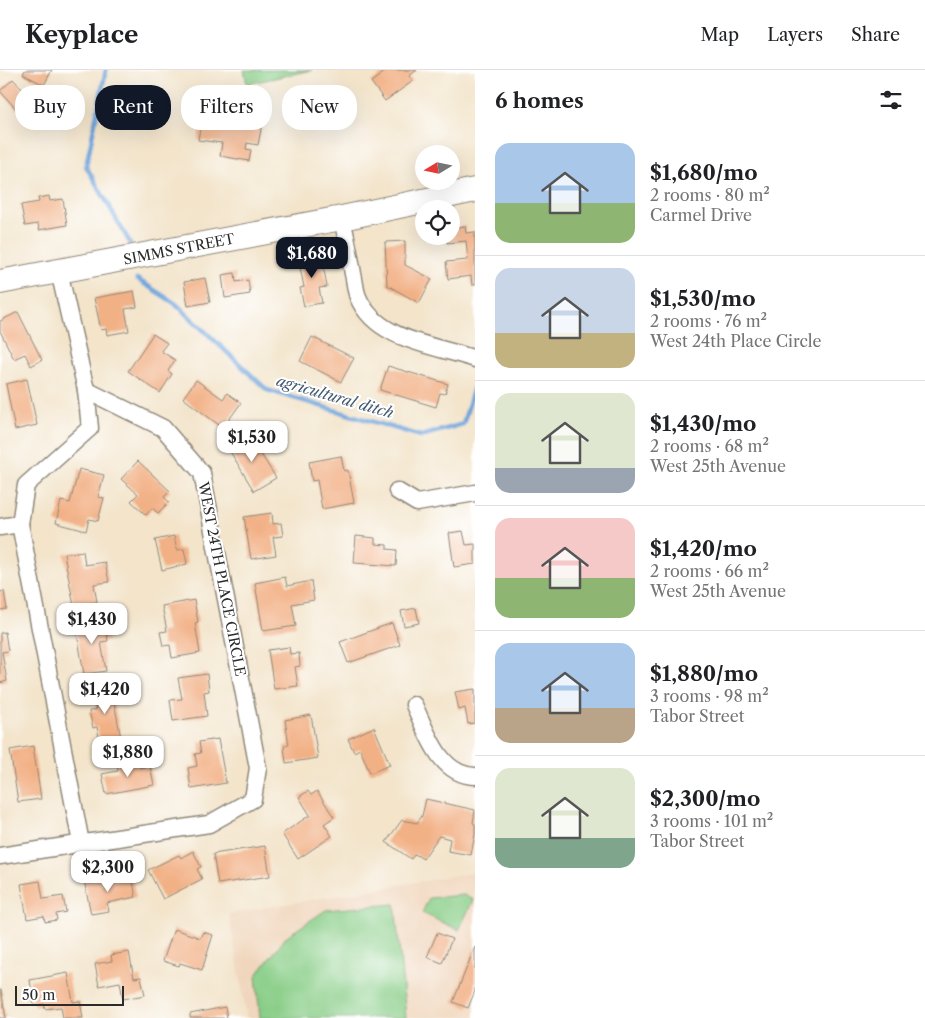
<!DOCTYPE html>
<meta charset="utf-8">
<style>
body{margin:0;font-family:"Libre Caslon Text",serif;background:#f2f2f2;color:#202124;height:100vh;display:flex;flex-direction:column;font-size:19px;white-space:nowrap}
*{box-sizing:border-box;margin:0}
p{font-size:16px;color:#757577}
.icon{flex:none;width:28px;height:28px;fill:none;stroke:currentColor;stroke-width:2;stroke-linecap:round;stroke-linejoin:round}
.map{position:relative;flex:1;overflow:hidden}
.sheet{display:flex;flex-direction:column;background:#fff;width:450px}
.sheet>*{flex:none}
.banner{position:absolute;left:15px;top:15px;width:385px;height:45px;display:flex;gap:10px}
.needle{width:32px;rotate:260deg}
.tools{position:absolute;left:415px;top:75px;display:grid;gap:10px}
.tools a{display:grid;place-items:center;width:45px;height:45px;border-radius:50%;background:#fff;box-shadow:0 5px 20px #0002;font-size:25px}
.scale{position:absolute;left:15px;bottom:12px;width:109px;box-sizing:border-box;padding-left:5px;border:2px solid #2b2b2b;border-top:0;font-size:14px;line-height:18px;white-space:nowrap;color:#2b2b2b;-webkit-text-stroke:4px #fff;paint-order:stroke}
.price{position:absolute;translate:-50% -42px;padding:0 11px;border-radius:10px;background:#fff;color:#222;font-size:16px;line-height:32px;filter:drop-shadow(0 1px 2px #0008)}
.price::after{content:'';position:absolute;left:50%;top:30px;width:15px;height:11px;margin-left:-8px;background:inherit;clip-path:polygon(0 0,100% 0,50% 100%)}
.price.active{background:#111827;color:#fff}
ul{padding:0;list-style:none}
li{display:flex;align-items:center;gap:15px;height:125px;padding:0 20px}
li+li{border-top:1px solid #e0e0e0}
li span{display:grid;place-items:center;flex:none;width:140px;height:100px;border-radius:15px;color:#555}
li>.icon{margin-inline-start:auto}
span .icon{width:60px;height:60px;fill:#fffc;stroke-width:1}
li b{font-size:21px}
h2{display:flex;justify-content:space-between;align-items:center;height:60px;padding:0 20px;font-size:21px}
.chip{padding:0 18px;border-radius:20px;background:#fff;box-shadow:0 5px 20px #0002;font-size:18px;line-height:45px}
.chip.active{background:#111827;color:#fff}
header{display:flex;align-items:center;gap:30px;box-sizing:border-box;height:70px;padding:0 25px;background:#fff;border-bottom:1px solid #e0e0e0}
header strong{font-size:24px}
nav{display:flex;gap:28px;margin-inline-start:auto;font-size:18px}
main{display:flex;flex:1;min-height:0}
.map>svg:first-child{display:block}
</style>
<header>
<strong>Keyplace</strong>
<nav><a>Map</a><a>Layers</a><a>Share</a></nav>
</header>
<main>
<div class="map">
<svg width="475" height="948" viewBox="0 0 475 948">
<rect width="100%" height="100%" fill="#fff"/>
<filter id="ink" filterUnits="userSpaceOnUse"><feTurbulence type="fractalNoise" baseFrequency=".02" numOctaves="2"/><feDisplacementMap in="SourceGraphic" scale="10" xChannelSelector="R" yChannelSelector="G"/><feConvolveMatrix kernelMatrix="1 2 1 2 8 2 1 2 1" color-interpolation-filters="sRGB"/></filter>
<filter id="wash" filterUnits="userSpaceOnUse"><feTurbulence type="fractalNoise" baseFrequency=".0096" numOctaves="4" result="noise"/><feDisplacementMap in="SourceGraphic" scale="20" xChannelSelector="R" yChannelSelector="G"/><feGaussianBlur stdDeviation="1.12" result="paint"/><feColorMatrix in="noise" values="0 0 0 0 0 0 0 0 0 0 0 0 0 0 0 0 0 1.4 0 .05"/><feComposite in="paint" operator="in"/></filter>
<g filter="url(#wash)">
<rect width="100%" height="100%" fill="#f3e4ca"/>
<!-- built -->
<polygon fill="#f0d6bc" points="475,802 475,948 247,948 229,844"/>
<!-- green -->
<g fill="#88cd86" stroke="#5a7c58">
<polygon points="244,0 312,0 247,14"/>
<polygon points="464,825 473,830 459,860 422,843 429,828"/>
<polygon points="395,834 406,948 260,948 256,906 287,866 326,840"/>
</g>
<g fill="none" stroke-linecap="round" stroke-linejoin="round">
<!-- stream -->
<g stroke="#6ca3da" stroke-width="4.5">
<polyline points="106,0 86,96 130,173"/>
<polyline points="137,209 176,234 267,320 421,366 463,354 475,314"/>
</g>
</g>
<g id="blocks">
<!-- building -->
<g fill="#f2b085">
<polygon points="25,0 52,0 44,15 23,4"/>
<polygon points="385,0 417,0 409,6 413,11 385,31 371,12 386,1"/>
<polygon points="13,9 30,28 17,40 0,21"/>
<polygon points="243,51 262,54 258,75 247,73 246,79 251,80 249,91 220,86 222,73 198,70 201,52 242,59"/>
<polygon points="49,126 50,131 63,129 67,155 39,160 38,154 25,156 21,135 39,132 38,128"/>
<polygon points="465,156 466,163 475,162 475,215 472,215 471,206 448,209 446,192 468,190 466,171 447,173 447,166 451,166 451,158"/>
<polygon points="405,171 405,195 432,209 419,233 387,215 385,172"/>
<polygon points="321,183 327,217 319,218 322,233 304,236 300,218 304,217 298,187"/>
<polygon points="235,203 236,212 248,210 250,224 225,228 222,205"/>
<polygon points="205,208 210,232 188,236 184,212"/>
<polygon points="134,221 137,237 125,239 129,261 107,265 106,259 101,260 94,228"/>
<polygon points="18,242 42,290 31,296 25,284 14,289 0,261 0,251"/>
<polygon points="153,264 167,273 161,281 175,290 168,301 172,304 160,323 128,301"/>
<polygon points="312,267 354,288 341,312 300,291"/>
<polygon points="388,296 448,314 445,324 440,323 436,337 380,320"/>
<polygon points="27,309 37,355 15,360 6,314"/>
<polygon points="196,310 223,329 227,323 241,333 223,358 183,328"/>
<polygon points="249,365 276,408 254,421 228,378"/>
<polygon points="341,386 344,401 348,400 354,433 322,439 317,410 312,411 309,392"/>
<polygon points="138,391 170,421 164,427 169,432 158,443 152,438 146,445 131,431 138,424 121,409"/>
<polygon points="79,399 104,405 98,427 104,428 98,451 89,449 86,461 56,453 61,431 70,433"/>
<polygon points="272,443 273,454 281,453 283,466 273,467 276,485 251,489 244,447"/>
<polygon points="463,461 466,475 475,474 475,494 454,497 449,463"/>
<polygon points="174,466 177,480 184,479 187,494 162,500 155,470"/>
<polygon points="356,466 375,468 375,474 387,475 387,479 397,480 396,496 354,493"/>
<polygon points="83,481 85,495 105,492 109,512 94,514 97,532 74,536 64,484"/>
<polygon points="285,507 287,516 311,511 314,530 292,534 296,556 263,561 255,513"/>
<polygon points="4,521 7,539 0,540 0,522"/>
<polygon points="194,530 198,552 195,553 200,583 172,588 170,575 163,576 160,562 167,561 162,536"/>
<polygon points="416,538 419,553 404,556 401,541"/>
<polygon points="96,549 98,557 106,556 108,571 101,572 106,601 84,604 75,552"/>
<polygon points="392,553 400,575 348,593 340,572"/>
<polygon points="5,562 8,581 2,582 7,611 0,613 0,563"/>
<polygon points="289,577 290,584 299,583 300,596 295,597 298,616 274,619 268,580"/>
<polygon points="207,604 209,621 204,622 207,646 173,651 170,630 182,629 178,608"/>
<polygon points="111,617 121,668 100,672 97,657 93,658 89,641 96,640 92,620"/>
<polygon points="475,619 475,653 468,654 465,638 459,640 455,622"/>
<polygon points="311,645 318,688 286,693 284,676 289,675 285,650"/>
<polygon points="374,657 390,695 370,703 360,679 354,682 348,669"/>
<polygon points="218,669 226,713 191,719 188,698 197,696 195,684 201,683 199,672"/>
<polygon points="33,676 41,729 18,732 10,680"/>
<polygon points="138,689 140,698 150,696 154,715 106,724 102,704 118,701 117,694"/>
<polygon points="308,721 311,725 317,721 334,747 324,754 332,766 298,789 282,764 310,745 299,727"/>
<polygon points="426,729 475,740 473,753 475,754 475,764 471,785 448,781 450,769 439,766 423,789 415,784 411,789 386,772 402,750 417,753 422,746"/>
<polygon points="265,776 270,806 218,814 213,784"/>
<polygon points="193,781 201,797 197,799 202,809 163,829 148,800 179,785 181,788"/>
<polygon points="100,807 101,813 132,807 136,827 107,833 109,841 91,844 84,810"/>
<polygon points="40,811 43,829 63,826 66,842 56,844 57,850 45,852 44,846 27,849 21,814"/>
<polygon points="174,859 200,868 203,862 213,865 202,900 180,893 179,896 163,891"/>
<polygon points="437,863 452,869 442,893 427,887"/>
<polygon points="475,877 475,921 468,938 453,932"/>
<polygon points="129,882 134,908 141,907 145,925 123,929 120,912 99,916 95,894 112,891 111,885"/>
<polygon points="68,903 73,932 80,931 83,948 63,948 61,937 45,939 44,934 34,936 30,910"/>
<polygon points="0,920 1,920 6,948 0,948"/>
<polygon points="225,937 227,948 190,948 190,944"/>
</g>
</g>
</g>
<g filter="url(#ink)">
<use href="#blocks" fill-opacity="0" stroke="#8f887a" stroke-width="1"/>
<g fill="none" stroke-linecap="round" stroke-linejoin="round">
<!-- street casing -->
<g stroke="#8f887a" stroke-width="19">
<g id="street">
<path d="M 342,148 C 346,167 350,185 353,204 C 355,211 355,220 358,227 C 376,271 436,275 475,289"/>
<polyline points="59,201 86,320 90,358 26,415 20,454 81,773"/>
<polyline points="397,421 417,433 475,423"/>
<polyline points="0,457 20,454"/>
<path d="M 414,635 C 427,662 439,705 475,706"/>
<polyline points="0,786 209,754 253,729 258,698 202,403 163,358 86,320"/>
</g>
</g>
<!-- secondary casing -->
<g stroke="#8f887a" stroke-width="26">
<polyline id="secondary" points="0,212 342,148 475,120"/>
</g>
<!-- street -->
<use href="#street" stroke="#fff" stroke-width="16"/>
<!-- secondary -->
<use href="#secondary" stroke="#fff" stroke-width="24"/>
</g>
</g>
<g text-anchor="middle" stroke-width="4" stroke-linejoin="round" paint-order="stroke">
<!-- street labels -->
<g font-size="14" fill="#2b2b2b" stroke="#fff">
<text transform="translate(179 179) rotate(-11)" y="5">SIMMS STREET</text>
<text transform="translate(222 509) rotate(79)" y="5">WEST 24TH PLACE CIRCLE</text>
</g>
<!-- water labels -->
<g font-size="15" font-style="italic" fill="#455b71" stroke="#fff">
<text transform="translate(335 327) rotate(16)" y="5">agricultural ditch</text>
</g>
</g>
</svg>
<div class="tools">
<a><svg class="needle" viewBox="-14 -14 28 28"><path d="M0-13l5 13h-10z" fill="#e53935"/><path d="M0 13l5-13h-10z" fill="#757577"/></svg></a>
<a><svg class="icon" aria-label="locate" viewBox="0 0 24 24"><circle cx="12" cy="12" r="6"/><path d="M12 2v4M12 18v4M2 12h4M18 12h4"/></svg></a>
</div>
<div class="scale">50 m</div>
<b class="price active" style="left:312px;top:209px">$1,680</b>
<b class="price" style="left:252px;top:393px">$1,530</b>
<b class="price" style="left:92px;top:575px">$1,430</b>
<b class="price" style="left:105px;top:645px">$1,420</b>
<b class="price" style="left:128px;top:708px">$1,880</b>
<b class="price" style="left:108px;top:823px">$2,300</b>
<div class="banner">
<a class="chip">Buy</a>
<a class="chip active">Rent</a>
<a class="chip">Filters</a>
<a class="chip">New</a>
</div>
</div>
<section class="sheet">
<h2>6 homes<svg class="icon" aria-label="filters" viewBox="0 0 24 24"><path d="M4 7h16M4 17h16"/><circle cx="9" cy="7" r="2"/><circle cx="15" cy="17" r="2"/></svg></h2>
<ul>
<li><span style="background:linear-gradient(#a9c7e8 60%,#8fb573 0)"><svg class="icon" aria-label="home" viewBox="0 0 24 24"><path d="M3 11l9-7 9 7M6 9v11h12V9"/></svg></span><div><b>$1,680/mo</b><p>2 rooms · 80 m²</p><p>Carmel Drive</p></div></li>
<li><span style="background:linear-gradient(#c9d6e8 65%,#c2b280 0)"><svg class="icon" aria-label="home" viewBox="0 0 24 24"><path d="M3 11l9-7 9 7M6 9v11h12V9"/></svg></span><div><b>$1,530/mo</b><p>2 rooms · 76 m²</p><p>West 24th Place Circle</p></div></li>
<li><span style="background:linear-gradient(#dfe7d0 75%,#9aa5b1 0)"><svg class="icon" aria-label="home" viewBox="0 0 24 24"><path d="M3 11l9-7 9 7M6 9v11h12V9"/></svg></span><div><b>$1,430/mo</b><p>2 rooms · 68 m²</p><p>West 25th Avenue</p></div></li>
<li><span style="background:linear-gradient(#f6c9c9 60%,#8fb573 0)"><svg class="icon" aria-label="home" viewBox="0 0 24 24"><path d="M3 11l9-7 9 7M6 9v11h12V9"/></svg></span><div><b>$1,420/mo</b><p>2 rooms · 66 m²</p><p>West 25th Avenue</p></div></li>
<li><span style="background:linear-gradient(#a9c7e8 65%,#b9a48a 0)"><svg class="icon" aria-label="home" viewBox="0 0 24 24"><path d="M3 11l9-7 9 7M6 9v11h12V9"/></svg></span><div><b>$1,880/mo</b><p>3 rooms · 98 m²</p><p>Tabor Street</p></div></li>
<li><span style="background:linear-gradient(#dfe7d0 70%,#7fa58c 0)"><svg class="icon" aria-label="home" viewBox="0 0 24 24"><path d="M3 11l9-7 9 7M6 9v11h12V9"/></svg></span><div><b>$2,300/mo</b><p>3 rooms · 101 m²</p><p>Tabor Street</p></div></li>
</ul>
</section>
</main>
